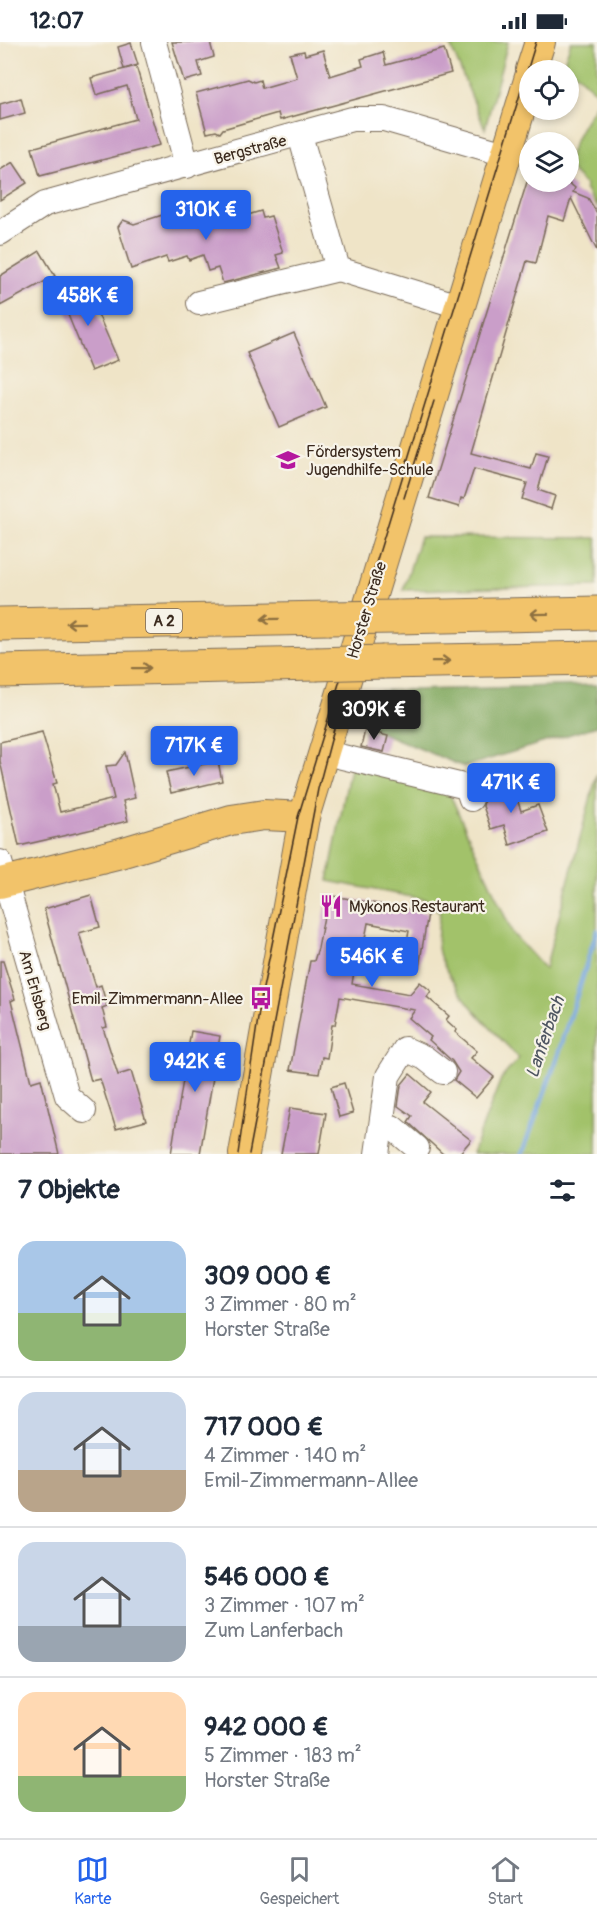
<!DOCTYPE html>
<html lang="de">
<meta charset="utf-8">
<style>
body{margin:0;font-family:Pangolin,sans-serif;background:#f6f6f7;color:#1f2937;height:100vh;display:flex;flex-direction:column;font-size:22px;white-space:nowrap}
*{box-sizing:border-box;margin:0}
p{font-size:20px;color:#747a83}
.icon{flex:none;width:33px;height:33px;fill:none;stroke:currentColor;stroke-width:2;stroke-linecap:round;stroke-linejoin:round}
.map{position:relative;height:1112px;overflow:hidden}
.panel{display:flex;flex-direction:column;background:#fff;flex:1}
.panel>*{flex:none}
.controls{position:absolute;left:519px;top:18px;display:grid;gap:12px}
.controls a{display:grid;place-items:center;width:60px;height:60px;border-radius:50%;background:#fff;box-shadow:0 3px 9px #0003;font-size:30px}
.price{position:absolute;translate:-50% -51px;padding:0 14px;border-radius:6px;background:#2563eb;color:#fff;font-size:20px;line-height:39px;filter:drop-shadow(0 2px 3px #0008)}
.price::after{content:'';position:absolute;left:50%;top:36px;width:18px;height:14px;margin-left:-9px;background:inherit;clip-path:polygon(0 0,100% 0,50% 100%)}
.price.selected{background:#222;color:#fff}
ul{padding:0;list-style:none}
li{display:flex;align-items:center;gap:18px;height:150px;padding:0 18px}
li+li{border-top:2px solid #e0e1e3}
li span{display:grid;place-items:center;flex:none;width:168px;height:120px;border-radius:18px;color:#555}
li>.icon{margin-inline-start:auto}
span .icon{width:72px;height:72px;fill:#fffc;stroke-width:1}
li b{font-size:26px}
h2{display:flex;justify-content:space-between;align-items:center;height:72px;padding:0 18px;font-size:26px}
.status{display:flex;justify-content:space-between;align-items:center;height:42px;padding:0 30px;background:#fff;direction:ltr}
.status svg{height:16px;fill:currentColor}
.tab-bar{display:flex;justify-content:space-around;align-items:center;height:84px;border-top:2px solid #e0e1e3;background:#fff;font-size:16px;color:#747a83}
.tab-bar a{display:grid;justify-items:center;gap:3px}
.tab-bar .selected{color:#2563eb}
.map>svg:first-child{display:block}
</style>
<div class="status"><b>12:07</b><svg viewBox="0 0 49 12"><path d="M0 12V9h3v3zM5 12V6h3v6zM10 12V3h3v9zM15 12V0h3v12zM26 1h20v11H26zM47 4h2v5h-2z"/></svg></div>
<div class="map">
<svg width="597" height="1112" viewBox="0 0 597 1112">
<rect width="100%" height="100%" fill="#f7f3e8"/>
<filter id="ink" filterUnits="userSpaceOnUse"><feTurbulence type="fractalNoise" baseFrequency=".0167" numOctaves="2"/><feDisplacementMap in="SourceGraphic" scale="12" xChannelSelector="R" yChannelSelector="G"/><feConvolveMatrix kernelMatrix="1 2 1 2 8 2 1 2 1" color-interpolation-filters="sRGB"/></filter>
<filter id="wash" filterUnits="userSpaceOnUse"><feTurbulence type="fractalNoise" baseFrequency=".008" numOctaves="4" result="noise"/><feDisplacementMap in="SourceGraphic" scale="24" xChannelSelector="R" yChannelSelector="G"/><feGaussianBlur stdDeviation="1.35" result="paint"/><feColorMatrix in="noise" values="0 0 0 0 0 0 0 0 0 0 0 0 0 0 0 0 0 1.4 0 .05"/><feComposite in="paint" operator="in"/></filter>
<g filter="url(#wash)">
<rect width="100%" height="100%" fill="#efe4c7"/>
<!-- green -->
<g fill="#a2c26b" stroke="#6e7644" stroke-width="1.5">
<polygon points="449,0 508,0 485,87"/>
<polygon points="571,0 597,0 597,51 564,20"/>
<path d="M 597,61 L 597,166 L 585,147 L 586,144 L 569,126 C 568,103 585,79 597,61 Z"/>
<polygon points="420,495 597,496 597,544 403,548"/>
<path d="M 351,721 L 447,746 L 513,892 L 545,927 L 597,732 L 597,1112 L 472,1112 L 501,1037 L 519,1016 C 491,986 457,955 441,917 C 435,903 438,886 440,871 L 428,858 L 328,839 Z"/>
</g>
<!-- forest -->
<polygon fill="#81a85f" stroke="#5e693e" stroke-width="1.5" points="597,643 597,684 464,725 363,683 374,649"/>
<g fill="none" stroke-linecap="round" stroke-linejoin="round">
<!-- stream -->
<polyline stroke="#72a4dd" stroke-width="5" points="522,1112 557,1016 597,889"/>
</g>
<g id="blocks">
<!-- building -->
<g fill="#ca9ec9">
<polygon points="172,0 210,0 214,15 198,20 202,34 184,39"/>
<polygon points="131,1 138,23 124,27 118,5"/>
<polygon points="444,7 451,31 280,78 278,71 223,87 220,91 216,89 207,91 196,51 248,37 254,40 260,38 262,46 297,36 290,12 304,9 305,13 323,8 330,34 363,24 361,17 383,10 386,23"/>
<polygon points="136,24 160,103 40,134 32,106 136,77 127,44 96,53 91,36"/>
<polygon points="21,56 25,71 0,78 0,62"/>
<polygon points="13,120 27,141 0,158 0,128"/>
<polygon points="527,140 568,140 575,146 573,150 588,156 597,171 597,209 571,156 564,179 548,174 536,221 527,219 471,411 531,427 536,411 548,414 538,448 555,454 551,467 522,457 527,441 474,427 464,457 461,456 459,465 429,456"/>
<polygon points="217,159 223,177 247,169 248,173 261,169 263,176 271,174 283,211 276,213 281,226 223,241 218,226 208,229 203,213 189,218 187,214 168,220 166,215 131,227 118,185 123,178 134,182 204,160 205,163"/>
<polygon points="40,209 55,234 0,264 0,234"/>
<polygon points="84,240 118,318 91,329 59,251"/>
<polygon points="294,291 326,365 279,385 247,311"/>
<polygon points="365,688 388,694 384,710 361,705"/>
<polygon points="42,690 57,741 53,742 60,770 114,757 106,724 116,723 125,710 135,756 123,759 128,779 19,804 0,719 0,700"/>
<polygon points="218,719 222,739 171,751 166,730"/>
<polygon points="498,736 501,746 506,744 508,750 514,748 521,769 538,763 548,790 510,803 504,783 491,787 483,764 485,753 481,742"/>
<polygon points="91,853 100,885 79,891 96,945 101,943 107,964 102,966 107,985 103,986 118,1033 131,1029 146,1079 116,1087 100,1037 91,1039 44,867"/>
<polygon points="328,853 428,871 419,925 403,922 409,889 368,881 362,912 357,912 352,942 410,952 420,940 431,949 427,955 449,974 446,978 457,988 455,990 477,1009 471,1016 494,1035 476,1056 454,1038 459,1030 452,1019 429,998 431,995 409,976 415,968 340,955 335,983 332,983 327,1016 322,1015 319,1032 290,1028 310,919 314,919 318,906"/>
<polygon points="0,919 3,919 15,957 11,959 31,1040 41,1037 59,1112 0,1112"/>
<polygon points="191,989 220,994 200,1112 171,1112"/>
<polygon points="410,1032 431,1050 423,1060 471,1098 459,1112 443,1112 408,1080 412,1074 398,1064 401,1043"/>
<polygon points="344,1041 353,1071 339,1075 331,1045"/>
<polygon points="290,1066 326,1071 319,1112 281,1112"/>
</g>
</g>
</g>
<g filter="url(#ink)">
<use href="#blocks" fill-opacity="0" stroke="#7a6b59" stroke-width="1.5"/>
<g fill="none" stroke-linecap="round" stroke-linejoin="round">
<!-- minor casing -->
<g stroke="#7a6b59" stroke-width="26">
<g id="minor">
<polyline points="154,0 187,124"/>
<polyline points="300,93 338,227 459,264"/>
<polyline points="0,191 45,162 352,77 384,77 505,112"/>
<polyline points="199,261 338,227"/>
<polyline points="322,710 467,745 471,757"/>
<polyline points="0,820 67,1054 84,1069"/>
<polyline points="383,1084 392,1085 417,1106"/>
<polyline points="377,1112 388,1034 405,1007 425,1016 443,1030"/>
</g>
</g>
<!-- major casing -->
<g stroke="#7a6b59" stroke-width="32">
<g id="major">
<polyline points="531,28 540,0"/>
<polyline points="0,841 117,812 231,778 264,773 304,775"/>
<polyline points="244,1112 304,775 530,35"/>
</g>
</g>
<!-- highway casing -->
<g stroke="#7a6b59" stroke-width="35">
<g id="highway">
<polyline points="397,575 597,571"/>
<polyline points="0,582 329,576"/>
<polyline points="383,620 597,616"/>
<polyline points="0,629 316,622"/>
</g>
</g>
<!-- minor -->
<use href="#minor" stroke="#fff" stroke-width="24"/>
<!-- major -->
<use href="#major" stroke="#f2c36a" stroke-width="30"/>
<!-- highway -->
<use href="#highway" stroke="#f2c36a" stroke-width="33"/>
<!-- tram -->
<g stroke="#3b2a1e" stroke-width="1.5">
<polyline points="404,456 434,359"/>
<polyline points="238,1112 261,956 298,775 536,0"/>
<polyline points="249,1112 318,747 335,683"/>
</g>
<!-- highway-bridge casing -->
<g stroke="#7a6b59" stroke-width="35" stroke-linecap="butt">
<g id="highway-bridge">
<polyline points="329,576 397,575"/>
<polyline points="316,622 383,620"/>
</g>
</g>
<!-- highway-bridge -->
<use href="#highway-bridge" stroke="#f2c36a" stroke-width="33"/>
</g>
<!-- one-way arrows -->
<defs><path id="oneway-shaft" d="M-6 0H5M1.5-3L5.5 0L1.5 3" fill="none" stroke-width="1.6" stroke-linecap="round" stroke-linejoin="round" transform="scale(1.5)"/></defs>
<g stroke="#8d6f40">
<use href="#oneway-shaft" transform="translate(539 572) rotate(179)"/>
<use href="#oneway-shaft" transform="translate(270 577) rotate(179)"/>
<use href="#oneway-shaft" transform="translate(75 581) rotate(179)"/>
<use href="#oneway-shaft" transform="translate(441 619) rotate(-1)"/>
<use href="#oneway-shaft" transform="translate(142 626) rotate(-1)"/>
</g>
</g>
<!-- icons -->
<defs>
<g id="school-bare" transform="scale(1.8)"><path d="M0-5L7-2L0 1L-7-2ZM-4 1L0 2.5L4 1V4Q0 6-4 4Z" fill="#b5179e" stroke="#f7f3e8" stroke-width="2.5" paint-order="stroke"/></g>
<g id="restaurant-bare" transform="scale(1.8)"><path d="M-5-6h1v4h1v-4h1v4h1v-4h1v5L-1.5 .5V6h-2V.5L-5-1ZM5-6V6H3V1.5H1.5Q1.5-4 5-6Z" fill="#b5179e" stroke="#f7f3e8" stroke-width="2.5" paint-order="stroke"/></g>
<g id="bus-bare" transform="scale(1.8)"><path d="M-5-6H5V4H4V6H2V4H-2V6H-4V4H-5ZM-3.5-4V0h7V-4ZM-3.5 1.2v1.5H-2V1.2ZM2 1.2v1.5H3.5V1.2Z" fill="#b5179e" stroke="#f7f3e8" stroke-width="2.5" paint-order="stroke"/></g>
</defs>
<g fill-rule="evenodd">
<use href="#school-bare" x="288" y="418"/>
<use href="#restaurant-bare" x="331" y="864"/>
<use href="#bus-bare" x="261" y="956"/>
</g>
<g text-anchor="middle" stroke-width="4.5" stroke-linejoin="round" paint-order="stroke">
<!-- shield labels -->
<rect fill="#f7f3e8" stroke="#73665b" stroke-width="1.5" x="146" y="567" width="36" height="24" rx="4.5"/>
<g font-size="15" font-weight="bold" fill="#3b2a1e">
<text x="164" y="584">A 2</text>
</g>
<!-- street labels -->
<g font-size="16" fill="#3b2a1e" stroke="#f7f3e8">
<text transform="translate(250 107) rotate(-15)" y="6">Bergstraße</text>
<text transform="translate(366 568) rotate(-73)" y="6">Horster Straße</text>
<text transform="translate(36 948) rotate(74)" y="6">Am Erlsberg</text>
</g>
<!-- poi labels -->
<g font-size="16" fill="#3b2a1e" stroke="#f7f3e8" text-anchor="start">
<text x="306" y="415">Fördersystem<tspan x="306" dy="18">Jugendhilfe-Schule</tspan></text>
<text x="349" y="870">Mykonos Restaurant</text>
<text x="243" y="962" text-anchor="end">Emil-Zimmermann-Allee</text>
</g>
<!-- water labels -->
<g font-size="18" font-style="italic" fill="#4e5561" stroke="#f7f3e8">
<text transform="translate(545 995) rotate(-71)" y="6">Lanferbach</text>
</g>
</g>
</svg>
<div class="controls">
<a><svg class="icon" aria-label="locate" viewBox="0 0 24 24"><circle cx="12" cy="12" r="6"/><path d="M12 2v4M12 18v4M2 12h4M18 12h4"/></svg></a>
<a><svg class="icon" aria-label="layers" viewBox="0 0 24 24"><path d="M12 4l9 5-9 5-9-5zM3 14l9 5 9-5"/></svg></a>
</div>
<b class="price" style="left:206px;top:199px">310K €</b>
<b class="price" style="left:88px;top:285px">458K €</b>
<b class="price selected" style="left:374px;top:699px">309K €</b>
<b class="price" style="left:194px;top:735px">717K €</b>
<b class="price" style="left:511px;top:772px">471K €</b>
<b class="price" style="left:372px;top:946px">546K €</b>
<b class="price" style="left:195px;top:1051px">942K €</b>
</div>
<section class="panel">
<h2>7 Objekte<svg class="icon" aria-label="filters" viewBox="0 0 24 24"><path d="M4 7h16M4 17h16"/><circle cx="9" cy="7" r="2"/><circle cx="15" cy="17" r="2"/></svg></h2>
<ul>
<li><span style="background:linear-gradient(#a9c7e8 60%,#8fb573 0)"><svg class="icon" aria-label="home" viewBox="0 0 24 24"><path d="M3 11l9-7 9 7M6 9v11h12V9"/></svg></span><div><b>309 000 €</b><p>3 Zimmer · 80 m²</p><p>Horster Straße</p></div></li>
<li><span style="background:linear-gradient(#c9d6e8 65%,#b9a48a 0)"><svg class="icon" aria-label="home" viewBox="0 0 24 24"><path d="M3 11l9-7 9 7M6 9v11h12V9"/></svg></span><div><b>717 000 €</b><p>4 Zimmer · 140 m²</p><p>Emil-Zimmermann-Allee</p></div></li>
<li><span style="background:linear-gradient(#c9d6e8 70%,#9aa5b1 0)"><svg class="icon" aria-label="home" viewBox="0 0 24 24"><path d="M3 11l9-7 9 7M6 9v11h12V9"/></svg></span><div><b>546 000 €</b><p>3 Zimmer · 107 m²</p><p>Zum Lanferbach</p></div></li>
<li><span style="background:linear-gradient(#ffd9b3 70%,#8fb573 0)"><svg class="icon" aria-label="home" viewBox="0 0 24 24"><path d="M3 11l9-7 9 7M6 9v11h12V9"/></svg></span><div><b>942 000 €</b><p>5 Zimmer · 183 m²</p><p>Horster Straße</p></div></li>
</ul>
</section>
<nav class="tab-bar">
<a class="selected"><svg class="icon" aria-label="map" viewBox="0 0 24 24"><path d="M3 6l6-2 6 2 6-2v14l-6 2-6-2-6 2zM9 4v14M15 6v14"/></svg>Karte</a>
<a><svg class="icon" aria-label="saved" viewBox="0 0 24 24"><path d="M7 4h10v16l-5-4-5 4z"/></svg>Gespeichert</a>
<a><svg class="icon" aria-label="home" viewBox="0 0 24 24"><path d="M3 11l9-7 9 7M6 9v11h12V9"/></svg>Start</a>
</nav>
